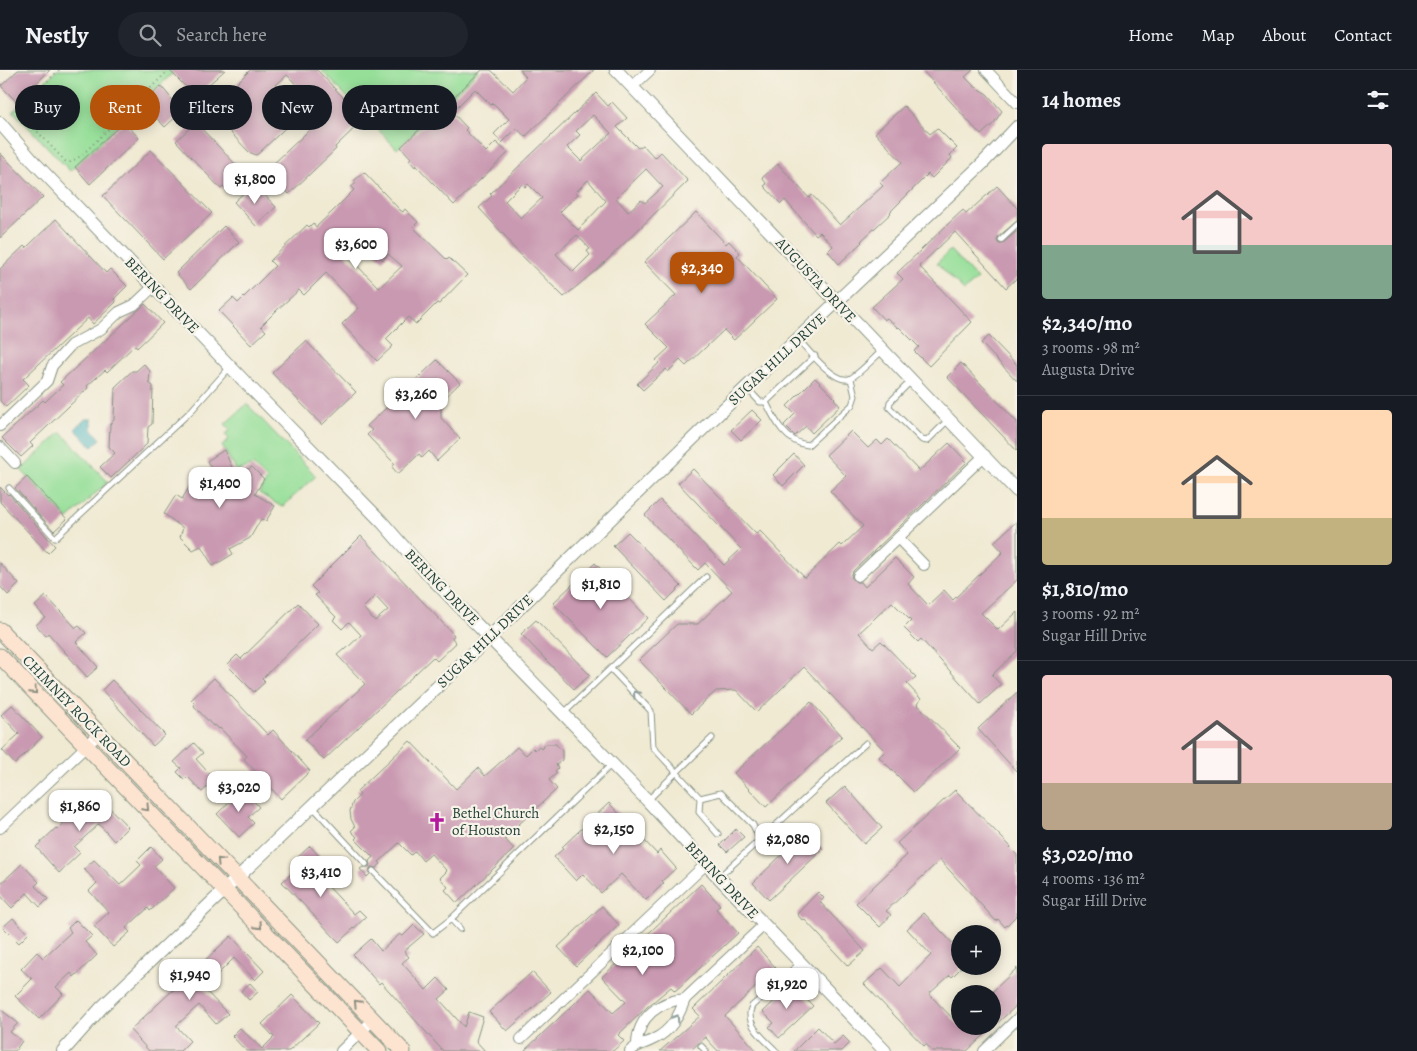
<!DOCTYPE html>
<meta charset="utf-8">
<style>
body{margin:0;font-family:Alegreya,serif;background:#20242c;color:#f1f3f6;height:100vh;display:flex;flex-direction:column;font-size:19px;white-space:nowrap}
*{box-sizing:border-box;margin:0}
p{font-size:16px;color:#9ea1a6}
.icon{flex:none;width:28px;height:28px;fill:none;stroke:currentColor;stroke-width:2;stroke-linecap:round;stroke-linejoin:round}
.map{position:relative;flex:1;overflow:hidden}
.details{display:flex;flex-direction:column;background:#171b24;width:400px}
.details>*{flex:none}
.top-card{position:absolute;left:15px;top:15px;width:475px;height:45px;display:flex;gap:10px}
.fabs{position:absolute;left:951px;top:855px;display:grid;gap:10px}
.fabs a{display:grid;place-items:center;width:50px;height:50px;border-radius:50%;background:#171b24;box-shadow:0 2px 12px #0003;font-size:25px}
.price{position:absolute;translate:-50% -42px;padding:0 11px;border-radius:10px;background:#fff;color:#222;font-size:16px;line-height:32px;filter:drop-shadow(0 1px 2px #0008)}
.price::after{content:'';position:absolute;left:50%;top:30px;width:15px;height:11px;margin-left:-8px;background:inherit;clip-path:polygon(0 0,100% 0,50% 100%)}
.price.current{background:#b45309;color:#fff}
ul{padding:0;list-style:none}
li{display:grid;align-content:center;gap:10px;height:265px;padding:0 25px}
li+li{border-top:1px solid #363941}
li span{display:grid;place-items:center;height:155px;border-radius:5px;color:#555}
li>.icon{margin-inline-start:auto}
span .icon{width:90px;height:90px;fill:#fffc;stroke-width:1}
li b{font-size:21px}
h2{display:flex;justify-content:space-between;align-items:center;height:60px;padding:0 25px;font-size:21px}
.pill{padding:0 18px;border-radius:22px;background:#171b24;box-shadow:0 2px 12px #0003;font-size:18px;line-height:45px}
.pill.current{background:#b45309;color:#fff}
header{display:flex;align-items:center;gap:30px;box-sizing:border-box;height:70px;padding:0 25px;background:#171b24;border-bottom:1px solid #363941}
header strong{font-size:24px}
nav{display:flex;gap:28px;margin-inline-start:auto;font-size:18px}
.search{width:350px;height:45px;background:#20242c;display:flex;align-items:center;gap:12px;box-sizing:border-box;padding:0 18px;border-radius:28px;color:#9ea1a6;font-size:19px}
main{display:flex;flex:1;min-height:0}
.map>svg:first-child{display:block}
</style>
<header>
<strong>Nestly</strong>
<div class="search"><svg class="icon" aria-label="search" viewBox="0 0 24 24"><circle cx="10" cy="10" r="6"/><path d="M15 15l6 6"/></svg>Search here</div>
<nav><a>Home</a><a>Map</a><a>About</a><a>Contact</a></nav>
</header>
<main>
<div class="map">
<svg width="1017" height="981" viewBox="0 0 1017 981">
<rect width="100%" height="100%" fill="#f7f3e8"/>
<filter id="ink" filterUnits="userSpaceOnUse"><feTurbulence type="fractalNoise" baseFrequency=".02" numOctaves="2"/><feDisplacementMap in="SourceGraphic" scale="10" xChannelSelector="R" yChannelSelector="G"/><feConvolveMatrix kernelMatrix="1 2 1 2 8 2 1 2 1" color-interpolation-filters="sRGB"/></filter>
<filter id="wash" filterUnits="userSpaceOnUse"><feTurbulence type="fractalNoise" baseFrequency=".0096" numOctaves="4" result="noise"/><feDisplacementMap in="SourceGraphic" scale="20" xChannelSelector="R" yChannelSelector="G"/><feGaussianBlur stdDeviation="1.12" result="paint"/><feColorMatrix in="noise" values="0 0 0 0 0 0 0 0 0 0 0 0 0 0 0 0 0 1.4 0 .05"/><feComposite in="paint" operator="in"/></filter>
<g filter="url(#wash)">
<rect width="100%" height="100%" fill="#f0ead3"/>
<!-- green -->
<g fill="#96df99" stroke="#5a8e66">
<polygon points="57,0 176,0 70,101 13,41"/>
<polygon points="321,0 479,0 397,79"/>
<polygon points="950,180 977,209 964,221 937,193"/>
<polygon points="247,334 316,406 282,437 259,423 267,410 253,395 237,401 222,376 229,369 225,365 230,360 225,354"/>
<polygon points="61,362 108,412 68,449 21,400"/>
</g>
<!-- water -->
<polygon fill="#40b0ba" stroke="#307677" points="85,349 92,349 92,359 101,369 92,377 75,359"/>
<g id="blocks">
<!-- building -->
<g fill="#c999b1" fill-rule="evenodd">
<polygon points="18,0 50,0 17,32 1,16"/>
<polygon points="169,0 225,0 198,24 189,20"/>
<polygon points="250,0 317,0 364,49 335,77 336,79 289,124 270,104 270,97 323,47 315,38 317,36 287,5 275,16 301,43 259,83 256,85 249,82 212,43 211,39"/>
<polygon points="482,0 491,0 513,21 526,7 520,0 594,0 525,67 517,58 502,73 494,64 509,49 493,33 491,35 475,19 452,42 467,58 465,60 486,82 496,72 508,83 454,135 416,95 415,97 409,90 411,88 401,77"/>
<polygon points="922,0 973,0 965,7 974,16 987,24 1002,41 994,53 981,65"/>
<polygon points="161,16 180,39 180,43 165,57 142,33"/>
<path d="M 596,23 L 608,36 L 612,32 L 627,48 L 617,57 L 638,78 L 643,75 L 655,88 L 661,82 L 688,111 L 601,196 L 564,227 L 512,176 L 505,166 L 479,138 L 492,126 L 490,124 ZM 593,45 L 611,63 L 581,91 L 567,77 L 580,65 L 576,61 ZM 646,99 L 663,117 L 645,133 L 641,130 L 628,142 L 616,128 ZM 588,110 L 606,131 L 578,160 L 560,142 L 578,124 L 576,122 ZM 522,114 L 525,117 L 528,114 L 542,128 L 521,148 L 505,131 ZM 577,165 L 590,179 L 587,181 L 590,185 L 573,202 L 556,184 Z"/>
<polygon points="904,36 930,64 937,58 957,78 950,85 952,88 932,108 928,104 890,142 891,143 861,171 862,172 839,194 828,181 833,176 820,162 816,165 785,130 781,134 764,116 767,114 762,108 778,94 809,128 812,125 840,155 883,116 880,113 902,92 875,63"/>
<polygon points="124,52 139,68 90,114 75,97"/>
<polygon points="195,55 199,56 238,97 237,104 221,119 176,71 192,56"/>
<polygon points="151,80 212,143 163,189 103,126"/>
<polygon points="0,83 43,127 0,168"/>
<path d="M 364,102 L 400,140 L 403,142 L 405,139 L 418,152 L 413,157 L 447,190 L 449,188 L 467,205 L 439,234 L 437,233 L 416,254 L 408,247 L 386,269 L 393,276 L 377,291 L 342,254 L 359,238 L 326,203 L 304,225 L 299,220 L 277,240 L 261,256 L 266,261 L 251,275 L 219,241 L 233,228 L 238,233 L 275,196 L 270,191 L 307,155 L 309,157 L 313,153 L 316,157 L 333,141 L 354,120 L 351,117 L 356,113 L 354,111 ZM 355,165 L 383,190 L 388,184 L 402,196 L 379,218 L 341,179 Z"/>
<polygon points="251,116 257,117 276,137 256,156 234,132"/>
<polygon points="997,116 1017,138 1017,151 998,167 997,171 999,174 1002,174 1017,161 1017,208 1006,218 955,162 919,196 972,252 929,296 914,281 919,277 899,257 898,258 887,248 884,250 872,237 903,209 897,203 948,154 963,140 966,144"/>
<polygon points="696,142 726,174 729,171 740,183 737,186 777,229 734,270 724,260 686,296 680,290 668,302 666,299 643,320 637,314 659,293 656,290 669,278 645,254 676,225 644,192"/>
<polygon points="56,149 106,203 110,199 127,216 114,229 116,232 93,254 88,248 23,309 29,315 6,337 0,331 0,199 24,176 26,178"/>
<polygon points="224,156 239,172 191,219 176,203"/>
<polygon points="145,234 163,253 137,278 135,275 107,302 105,300 87,316 88,318 30,373 33,376 21,387 2,368 43,330 45,332 63,315 60,312"/>
<polygon points="989,266 1017,295 1017,311 981,273"/>
<polygon points="306,271 356,322 322,355 272,303"/>
<polygon points="437,290 460,313 437,335 441,339 441,348 460,369 437,391 429,381 422,388 419,384 398,404 392,397 395,394 367,365 372,360 367,356"/>
<polygon points="961,293 1017,352 1017,381 947,307"/>
<polygon points="144,294 150,301 149,313 153,316 152,354 148,357 147,374 111,408 100,397 115,383 109,377 110,354 114,350 115,317 132,301 136,301"/>
<polygon points="815,308 835,328 834,329 840,336 812,363 806,356 795,366 784,355 795,344 787,336"/>
<polygon points="752,340 762,350 741,370 731,360"/>
<polygon points="851,361 868,378 877,370 882,375 888,369 919,401 949,373 967,392 853,501 851,507 856,512 861,512 865,517 895,488 914,507 908,514 928,535 944,520 953,530 1003,482 994,472 1017,451 1017,510 981,543 998,560 1017,542 1017,581 992,605 1001,615 980,634 921,569 918,572 904,558 911,551 892,532 859,563 873,578 881,571 916,607 907,614 921,629 917,634 960,678 914,722 879,687 885,681 804,597 757,642 736,620 716,621 691,644 639,590 677,554 698,554 732,521 705,493 698,500 645,445 660,430 724,495 741,479 678,413 693,399 756,464 760,461 805,508 840,474 842,476 863,456 830,421 846,406 826,385"/>
<polygon points="224,380 236,406 252,397 264,409 255,424 275,436 266,451 261,449 250,468 230,479 233,484 213,496 201,476 193,480 180,467 183,458 164,444 176,425 182,429 193,411 212,400 207,391"/>
<polygon points="794,384 804,395 783,416 773,405"/>
<polygon points="27,407 67,449 54,461 15,418"/>
<polygon points="0,417 8,425 9,424 55,476 48,483 0,432"/>
<polygon points="628,462 681,516 666,531 613,476"/>
<path d="M 361,466 L 454,565 L 452,568 L 456,573 L 437,591 L 433,587 L 324,690 L 305,670 L 365,614 L 337,585 L 344,579 L 345,580 L 361,565 L 349,552 L 342,559 L 333,550 L 336,547 L 315,525 L 318,523 L 311,516 ZM 375,526 L 388,540 L 375,551 L 363,538 Z"/>
<polygon points="0,493 19,514 8,525 0,516"/>
<polygon points="595,493 648,548 607,587 553,533"/>
<polygon points="46,526 76,558 79,556 86,563 76,572 98,597 87,607 48,563 46,566 36,555 45,547 35,536"/>
<polygon points="298,533 318,554 262,609 265,612 254,622 227,595 237,585 241,589"/>
<polygon points="536,550 590,605 574,619 521,564"/>
<polygon points="214,608 268,665 273,660 310,701 281,729 244,689 247,686 220,658 219,659 215,655 213,656 194,636 195,634 191,630"/>
<polygon points="112,610 165,665 153,676 102,620"/>
<polygon points="1017,622 1017,702 978,659"/>
<polygon points="811,632 842,666 766,737 734,703"/>
<polygon points="12,635 42,667 15,694 2,680 19,664 1,645"/>
<polygon points="410,671 456,719 478,698 485,706 517,677 526,685 533,678 535,680 539,676 541,679 546,674 556,674 562,681 562,690 556,695 558,698 555,701 557,703 549,710 557,719 504,768 514,779 457,833 445,820 448,817 440,808 447,801 431,784 423,791 415,781 411,785 399,773 379,792 381,794 376,798 372,797 370,798 370,804 367,807 360,799 363,797 369,797 370,795 369,791 373,787 355,769 357,767 351,761 355,757 351,749 350,741 353,732 360,725 357,721"/>
<polygon points="194,673 203,683 196,689 215,710 202,722 188,707 185,710 177,702 181,698 174,692"/>
<polygon points="845,716 882,758 864,774 826,733"/>
<polygon points="243,719 259,737 248,747 254,753 239,767 217,744"/>
<polygon points="955,720 1011,777 1010,778 1017,785 1017,845 1005,857 998,849 996,851 940,790 886,841 891,845 880,857 856,833 907,785 897,773"/>
<polygon points="95,723 128,757 114,771 99,754 74,777 80,783 59,803 36,777 56,758 57,759"/>
<polygon points="609,733 657,784 660,780 676,798 662,811 664,813 646,830 621,804 601,823 583,804 576,811 554,787 563,779 562,777"/>
<polygon points="736,759 744,767 727,782 720,775"/>
<polygon points="806,761 823,779 769,830 753,813"/>
<polygon points="310,776 321,788 311,798 354,844 359,840 366,847 339,872 282,812 300,796 295,790"/>
<polygon points="151,777 162,789 154,796 174,818 150,841 148,838 126,858 130,862 113,877 94,856 109,842 89,821 97,813 84,799 94,790 120,815 141,795 137,791"/>
<polygon points="22,794 39,812 35,816 48,829 40,837 27,823 12,838 0,825 0,814"/>
<polygon points="701,814 720,835 716,839 738,863 675,921 671,917 647,937 618,965 624,971 613,981 524,981 590,919 613,943 626,932 602,907"/>
<polygon points="818,822 824,828 820,832 865,881 848,896 804,849 802,850 797,844"/>
<polygon points="602,836 619,855 576,896 558,877"/>
<polygon points="924,843 960,881 960,899 952,907 950,905 929,924 960,956 992,956 992,922 1017,898 1017,935 967,981 932,981 926,974 924,976 864,914 882,898 900,917 931,885 907,859"/>
<polygon points="13,848 28,864 19,873 3,857"/>
<polygon points="76,850 92,866 85,872 97,885 74,907 71,903 56,917 63,924 39,949 15,926 32,909 21,899 37,882 43,888 71,862 68,858"/>
<polygon points="414,855 424,864 404,881 409,887 402,893 426,920 438,908 449,920 439,929 464,957 469,942 483,947 476,971 485,981 443,981 381,912 379,914 353,885 371,869 381,881 400,864 403,866"/>
<polygon points="231,866 264,901 255,910 234,888 217,905 215,903 201,916 228,944 216,954 199,935 176,956 190,971 180,981 149,981 130,960"/>
<polygon points="757,877 776,898 725,946 757,981 718,981 705,967 690,981 660,981 700,946 693,939"/>
<polygon points="532,902 551,922 507,961 489,942"/>
<polygon points="250,913 258,922 249,930 241,921"/>
<polygon points="792,914 813,936 779,968 769,957 774,953 763,942"/>
<polygon points="292,925 319,953 289,981 246,981 232,966 240,958 262,979 274,967 262,954"/>
<polygon points="0,939 18,953 10,962 22,971 15,981 0,981"/>
<polygon points="818,957 834,974 843,966 850,973 842,981 794,981"/>
</g>
</g>
</g>
<g filter="url(#ink)">
<use href="#blocks" fill-opacity="0" stroke="#889484" stroke-width="1"/>
<g fill="none" stroke-linecap="round" stroke-linejoin="round">
<!-- service casing -->
<g stroke="#889484" stroke-width="7">
<g id="service">
<polyline points="1001,170 1017,155"/>
<path d="M 798,269 C 808,280 834,313 849,309 C 856,307 876,286 882,281"/>
<polyline points="912,310 890,332 889,337 922,370 927,371 949,349"/>
<polyline points="747,318 760,332 766,332 815,286"/>
<path d="M 766,332 C 775,351 786,373 808,375 L 852,335 L 855,326 L 851,309"/>
<polyline points="9,418 55,468 191,341 230,297"/>
<polyline points="611,599 651,641 653,677 700,728 699,742 718,764"/>
<polyline points="564,643 706,507"/>
<polyline points="700,728 721,723 753,755 760,770"/>
<polyline points="648,730 712,668"/>
<polyline points="313,737 366,794"/>
<polyline points="373,801 433,863 451,849 460,859"/>
<polyline points="719,807 866,673"/>
<polyline points="451,849 612,694"/>
<polyline points="701,976 706,981"/>
<path d="M 776,981 C 765,969 743,954 752,936 L 800,893"/>
</g>
</g>
<!-- minor casing -->
<g stroke="#889484" stroke-width="12">
<g id="minor">
<polyline points="986,0 1017,33"/>
<polyline points="632,17 650,0"/>
<polyline points="0,356 47,311 52,296 71,275 101,259 119,242 134,235 154,216"/>
<polyline points="0,377 15,393"/>
<polyline points="898,468 924,495"/>
<polyline points="858,506 985,385"/>
<polyline points="0,758 99,664"/>
<polyline points="685,929 764,855"/>
<polyline points="521,969 706,794"/>
<polyline points="341,981 373,950"/>
<path d="M 630,981 C 638,974 645,974 654,969 C 671,961 679,946 685,929 C 659,931 638,947 637,974"/>
<polyline points="984,981 1017,949"/>
</g>
</g>
<!-- tertiary casing -->
<g stroke="#889484" stroke-width="14">
<g id="tertiary">
<polyline points="616,0 1017,421"/>
<polyline points="0,53 32,90 244,311 382,452 424,500 647,730 706,794 885,981"/>
<polyline points="63,981 102,937 500,557 712,350 982,94 1017,57"/>
</g>
</g>
<!-- secondary casing -->
<g stroke="#889484" stroke-width="17">
<g id="secondary">
<polyline points="0,560 403,981"/>
<polyline points="0,586 379,981"/>
</g>
</g>
<!-- path -->
<polyline stroke="#889484" stroke-width="2" stroke-dasharray="1 4" stroke-linecap="butt" points="59,0 23,35 20,38 20,43 65,91 70,92 81,86 169,0"/>
<!-- service -->
<use href="#service" stroke="#fff" stroke-width="5"/>
<!-- minor -->
<use href="#minor" stroke="#fff" stroke-width="10"/>
<!-- tertiary -->
<use href="#tertiary" stroke="#fff" stroke-width="12"/>
<!-- secondary -->
<use href="#secondary" stroke="#fde4d0" stroke-width="15"/>
</g>
<!-- one-way arrows -->
<defs><path id="oneway-chevron" d="M-2-3.5L2.5 0L-2 3.5" fill="none" stroke-width="1.6" stroke-linecap="round" stroke-linejoin="round" transform="scale(1.25)"/></defs>
<g stroke="#8e9082">
<use href="#oneway-chevron" transform="translate(34 621) rotate(46)"/>
<use href="#oneway-chevron" transform="translate(146 738) rotate(46)"/>
<use href="#oneway-chevron" transform="translate(220 791) rotate(-134)"/>
<use href="#oneway-chevron" transform="translate(259 856) rotate(46)"/>
<use href="#oneway-chevron" transform="translate(357 933) rotate(-134)"/>
</g>
<g stroke="#8f9e9a">
<use href="#oneway-chevron" transform="translate(636 624) rotate(-133)"/>
<use href="#oneway-chevron" transform="translate(676 948) rotate(-57)"/>
</g>
</g>
<!-- icons -->
<defs>
<g id="church-bare" transform="scale(1.5)"><path d="M-1.2-6h2.4v3.5h3.3v2.4h-3.3V6h-2.4V-.1h-3.3v-2.4h3.3Z" fill="#b5179e" stroke="#f7f3e8" stroke-width="2.5" paint-order="stroke"/></g>
</defs>
<g fill-rule="evenodd">
<use href="#church-bare" x="437" y="752"/>
</g>
<g text-anchor="middle" stroke-width="4.5" stroke-linejoin="round" paint-order="stroke">
<!-- street labels -->
<g font-size="15" fill="#1f3d34" stroke="#f7f3e8">
<text transform="translate(816 210) rotate(47)" y="5">AUGUSTA DRIVE</text>
<text transform="translate(162 225) rotate(46)" y="5">BERING DRIVE</text>
<text transform="translate(777 289) rotate(-43)" y="5">SUGAR HILL DRIVE</text>
<text transform="translate(442 517) rotate(46)" y="5">BERING DRIVE</text>
<text transform="translate(485 571) rotate(-44)" y="5">SUGAR HILL DRIVE</text>
<text transform="translate(77 641) rotate(46)" y="5">CHIMNEY ROCK ROAD</text>
<text transform="translate(722 810) rotate(47)" y="5">BERING DRIVE</text>
</g>
<!-- poi labels -->
<g font-size="15" fill="#1f3d34" stroke="#f7f3e8" text-anchor="start">
<text x="452" y="748">Bethel Church<tspan x="452" dy="17">of Houston</tspan></text>
</g>
</g>
</svg>
<div class="fabs">
<a>+</a>
<a>−</a>
</div>
<b class="price" style="left:255px;top:135px">$1,800</b>
<b class="price" style="left:356px;top:200px">$3,600</b>
<b class="price current" style="left:702px;top:224px">$2,340</b>
<b class="price" style="left:416px;top:350px">$3,260</b>
<b class="price" style="left:220px;top:439px">$1,400</b>
<b class="price" style="left:601px;top:540px">$1,810</b>
<b class="price" style="left:239px;top:743px">$3,020</b>
<b class="price" style="left:80px;top:762px">$1,860</b>
<b class="price" style="left:614px;top:785px">$2,150</b>
<b class="price" style="left:788px;top:795px">$2,080</b>
<b class="price" style="left:321px;top:828px">$3,410</b>
<b class="price" style="left:643px;top:906px">$2,100</b>
<b class="price" style="left:190px;top:931px">$1,940</b>
<b class="price" style="left:787px;top:940px">$1,920</b>
<div class="top-card">
<a class="pill">Buy</a>
<a class="pill current">Rent</a>
<a class="pill">Filters</a>
<a class="pill">New</a>
<a class="pill">Apartment</a>
</div>
</div>
<section class="details">
<h2>14 homes<svg class="icon" aria-label="filters" viewBox="0 0 24 24"><path d="M4 7h16M4 17h16"/><circle cx="9" cy="7" r="2"/><circle cx="15" cy="17" r="2"/></svg></h2>
<ul>
<li><span style="background:linear-gradient(#f6c9c9 65%,#7fa58c 0)"><svg class="icon" aria-label="home" viewBox="0 0 24 24"><path d="M3 11l9-7 9 7M6 9v11h12V9"/></svg></span><div><b>$2,340/mo</b><p>3 rooms · 98 m²</p><p>Augusta Drive</p></div></li>
<li><span style="background:linear-gradient(#ffd9b3 70%,#c2b280 0)"><svg class="icon" aria-label="home" viewBox="0 0 24 24"><path d="M3 11l9-7 9 7M6 9v11h12V9"/></svg></span><div><b>$1,810/mo</b><p>3 rooms · 92 m²</p><p>Sugar Hill Drive</p></div></li>
<li><span style="background:linear-gradient(#f6c9c9 70%,#b9a48a 0)"><svg class="icon" aria-label="home" viewBox="0 0 24 24"><path d="M3 11l9-7 9 7M6 9v11h12V9"/></svg></span><div><b>$3,020/mo</b><p>4 rooms · 136 m²</p><p>Sugar Hill Drive</p></div></li>
</ul>
</section>
</main>
